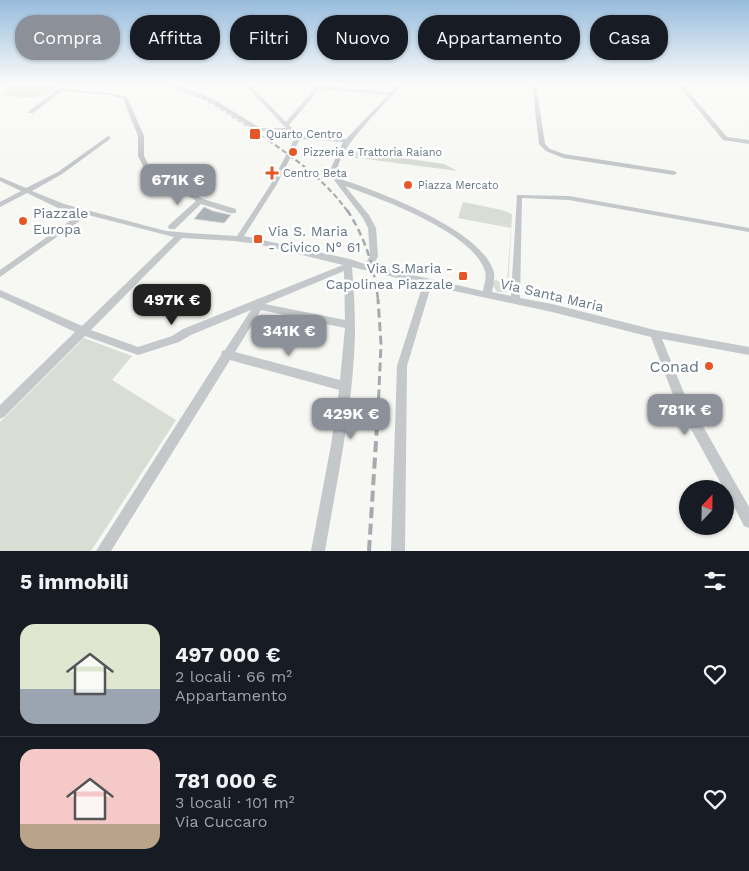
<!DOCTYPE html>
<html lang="it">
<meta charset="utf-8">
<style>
body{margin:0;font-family:"Work Sans",sans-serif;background:#242831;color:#f1f3f6;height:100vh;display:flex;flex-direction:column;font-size:19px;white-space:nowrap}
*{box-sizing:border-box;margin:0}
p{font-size:16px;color:#9ea1a6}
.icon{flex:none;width:28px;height:28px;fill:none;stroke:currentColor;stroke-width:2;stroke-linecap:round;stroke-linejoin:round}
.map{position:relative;height:551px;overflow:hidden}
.panel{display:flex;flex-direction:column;background:#171b24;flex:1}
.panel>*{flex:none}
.top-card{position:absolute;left:15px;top:15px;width:720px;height:45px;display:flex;gap:10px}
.needle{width:32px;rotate:22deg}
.controls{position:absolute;left:679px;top:480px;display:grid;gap:10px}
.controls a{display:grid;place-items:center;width:55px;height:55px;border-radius:50%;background:#171b24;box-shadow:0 1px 4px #0004;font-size:25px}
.price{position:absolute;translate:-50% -42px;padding:0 11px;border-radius:10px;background:#8c9099;color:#fff;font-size:16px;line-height:32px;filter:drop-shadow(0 1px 2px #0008)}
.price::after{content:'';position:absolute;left:50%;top:30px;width:15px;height:11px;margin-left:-8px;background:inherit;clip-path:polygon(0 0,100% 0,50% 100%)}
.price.selected{background:#222;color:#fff}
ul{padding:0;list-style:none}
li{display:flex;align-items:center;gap:15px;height:125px;padding:0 20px}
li+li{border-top:1px solid #363941}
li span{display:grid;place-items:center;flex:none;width:140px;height:100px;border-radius:15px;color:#555}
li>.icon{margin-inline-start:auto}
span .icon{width:60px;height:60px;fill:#fffc;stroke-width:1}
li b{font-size:21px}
h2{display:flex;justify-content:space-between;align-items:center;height:60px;padding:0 20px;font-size:21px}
.pill{padding:0 18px;border-radius:20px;background:#171b24;box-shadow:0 1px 4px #0004;font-size:18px;line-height:45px}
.pill.selected{background:#8c9099;color:#fff}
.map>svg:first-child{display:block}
</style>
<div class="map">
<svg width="749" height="551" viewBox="0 0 749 551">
<rect width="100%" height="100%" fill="#f7f7f3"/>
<!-- green -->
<g fill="#d8ded4">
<path d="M 14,84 L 55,84 C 55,102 14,96 0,96 Z"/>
<polygon points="347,150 444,164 458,171 343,156"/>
<polygon points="463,202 502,210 512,214 508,292 497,292 492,284 495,280 507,283 511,228 458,218"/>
<polygon points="84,338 132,356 112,380 176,420 91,551 0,551 0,422"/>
</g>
<!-- building -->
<polygon fill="#abb3b9" stroke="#d8d8d6" points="204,207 213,211 231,215 224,223 194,219"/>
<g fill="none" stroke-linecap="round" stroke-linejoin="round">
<!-- street -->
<g fill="#c4c8cb" fill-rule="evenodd">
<path d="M 167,84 L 174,84 L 213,99 L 260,128 L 286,128 L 244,84 L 249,84 L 286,122 L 318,84 L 323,84 L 322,86 L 390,92 L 398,84 L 403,84 C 390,100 324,159 340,179 C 378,191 485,231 494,273 C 495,279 493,286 492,292 L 511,296 L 517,195 L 569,196 L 749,228 L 749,232 L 569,200 L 522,198 L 520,298 L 552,304 L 655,330 L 749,347 L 749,355 L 662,339 L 684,393 L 749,507 L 749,528 L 744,526 L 725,489 L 724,489 L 675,400 L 651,337 L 552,312 L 431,286 L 407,366 L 405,551 L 391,551 L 397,366 L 423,284 L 352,267 C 354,290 355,312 355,335 C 353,408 337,480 325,551 L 311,551 L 331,445 L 339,390 L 230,360 L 111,551 L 96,551 L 221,355 L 222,351 L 225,350 L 251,310 L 191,335 L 179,342 L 138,355 L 85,336 L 4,417 L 0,419 L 0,405 L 75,332 L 0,297 L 0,290 L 82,326 L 174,237 L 88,215 L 0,277 L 0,270 L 81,213 L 58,208 L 27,193 L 0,207 L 0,202 L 21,191 L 0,181 L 0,177 L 26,188 L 58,172 L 108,136 L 110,137 L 110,139 L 62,174 L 32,191 L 64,204 L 166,231 L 189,233 L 237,236 L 271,184 L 296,136 L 346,139 L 388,95 L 320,89 L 289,125 L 296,132 L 293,134 L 290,132 L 257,131 L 209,101 ZM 300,139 L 343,142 L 331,168 L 331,176 L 363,218 L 368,228 L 370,256 L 365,264 L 350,259 L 244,236 L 277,184 ZM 345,186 C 381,199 473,232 485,271 C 487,277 484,285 483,291 L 373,266 L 378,256 L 376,228 L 369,215 ZM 182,238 L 234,241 L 257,244 L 343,265 L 183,329 L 172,336 L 138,347 L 91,330 ZM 344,271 L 345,320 L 265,304 ZM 261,310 L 345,328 L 340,380 L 235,352 Z"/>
<polygon points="532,84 536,84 545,144 550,149 564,154 674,171 677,173 674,175 563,158 546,151 539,144"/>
<polygon points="677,84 682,84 727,137 749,140 749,144 723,140"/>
<polygon points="59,88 110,93 127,97 144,136 144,156 150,168 169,178 203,199 236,209 236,213 230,213 201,204 175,229 169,229 168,227 169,225 196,201 165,180 145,170 138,156 138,136 123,99 110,95 62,91 33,113 29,113 29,111"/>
</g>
<!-- rail-far4 -->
<polyline stroke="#a4aab0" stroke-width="1" stroke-dasharray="4.5 2.5" stroke-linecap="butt" points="162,84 206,100 270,141"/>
<!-- rail-far3 -->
<path stroke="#a4aab0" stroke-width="2" stroke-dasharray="5.5 3" stroke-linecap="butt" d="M 268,140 C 298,161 326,181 348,212"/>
<!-- rail-far2 -->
<path stroke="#a4aab0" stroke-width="2.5" stroke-dasharray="7 4" stroke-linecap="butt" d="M 347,210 C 365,237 375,269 378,300"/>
<!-- rail-far1 -->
<polyline stroke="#a4aab0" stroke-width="3" stroke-dasharray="9 4.5" stroke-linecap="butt" points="378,412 381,344 378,299"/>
<!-- rail -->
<polyline stroke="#a4aab0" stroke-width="4" stroke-dasharray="11 5.5" stroke-linecap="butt" points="369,551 378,410"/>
</g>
<!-- sky -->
<linearGradient id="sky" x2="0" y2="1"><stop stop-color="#97bcdd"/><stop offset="0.52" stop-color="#fbfbfa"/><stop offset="1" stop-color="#fbfbfa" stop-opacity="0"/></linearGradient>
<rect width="749" height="161" fill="url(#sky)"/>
<!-- markers -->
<g fill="#e45726" stroke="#fff" stroke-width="2">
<rect x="249" y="128" width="12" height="12" rx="2.5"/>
<circle cx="293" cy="152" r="5"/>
<path d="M269.5 165.5h5v5h5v5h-5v5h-5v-5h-5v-5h5z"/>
<circle cx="408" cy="185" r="5"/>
<circle cx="23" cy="221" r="5"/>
<rect x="253" y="234" width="10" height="10" rx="2.5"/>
<rect x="458" y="271" width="10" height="10" rx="2.5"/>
<circle cx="709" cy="366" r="5"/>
</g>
<g text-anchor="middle" stroke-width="5" stroke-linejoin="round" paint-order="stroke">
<!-- far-poi labels -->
<g font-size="11" fill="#657685" stroke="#fff" text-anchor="start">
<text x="266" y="138">Quarto Centro</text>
<text x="303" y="156">Pizzeria e Trattoria Raiano</text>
<text x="283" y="177">Centro Beta</text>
<text x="418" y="189">Piazza Mercato</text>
</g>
<!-- poi labels -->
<g font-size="14" fill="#657685" stroke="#fff" text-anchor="start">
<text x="33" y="218">Piazzale<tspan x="33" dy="16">Europa</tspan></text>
<text x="268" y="236">Via S. Maria<tspan x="268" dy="16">- Civico N° 61</tspan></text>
<text x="453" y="273" text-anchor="end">Via S.Maria -<tspan x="453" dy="16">Capolinea Piazzale</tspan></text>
</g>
<!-- street labels -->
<g font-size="14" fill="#657685" stroke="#fff">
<text transform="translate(552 295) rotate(13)" y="5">Via Santa Maria</text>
</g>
<!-- near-poi labels -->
<g font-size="16" fill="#657685" stroke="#fff" text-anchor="end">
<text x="699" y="372">Conad</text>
</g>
</g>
</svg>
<div class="controls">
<a><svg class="needle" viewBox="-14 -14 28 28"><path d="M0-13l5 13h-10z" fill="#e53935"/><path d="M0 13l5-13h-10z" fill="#9ea1a6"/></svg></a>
</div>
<b class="price" style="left:178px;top:206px">671K €</b>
<b class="price selected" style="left:172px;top:326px">497K €</b>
<b class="price" style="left:289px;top:357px">341K €</b>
<b class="price" style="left:685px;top:436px">781K €</b>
<b class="price" style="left:351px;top:440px">429K €</b>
<div class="top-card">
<a class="pill selected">Compra</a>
<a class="pill">Affitta</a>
<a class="pill">Filtri</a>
<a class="pill">Nuovo</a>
<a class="pill">Appartamento</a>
<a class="pill">Casa</a>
</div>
</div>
<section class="panel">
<h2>5 immobili<svg class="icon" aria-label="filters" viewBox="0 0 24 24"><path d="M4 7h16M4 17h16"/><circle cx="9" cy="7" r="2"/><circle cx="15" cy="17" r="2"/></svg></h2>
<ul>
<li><span style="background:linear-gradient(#dfe7d0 65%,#9aa5b1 0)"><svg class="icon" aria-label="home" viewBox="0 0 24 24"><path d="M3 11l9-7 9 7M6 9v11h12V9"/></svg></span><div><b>497 000 €</b><p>2 locali · 66 m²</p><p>Appartamento</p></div><svg class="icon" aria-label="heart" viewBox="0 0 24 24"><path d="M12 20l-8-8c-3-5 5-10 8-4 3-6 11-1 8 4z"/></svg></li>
<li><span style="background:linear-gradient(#f6c9c9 75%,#b9a48a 0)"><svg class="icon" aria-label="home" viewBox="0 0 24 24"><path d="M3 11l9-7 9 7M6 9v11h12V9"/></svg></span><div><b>781 000 €</b><p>3 locali · 101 m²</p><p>Via Cuccaro</p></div><svg class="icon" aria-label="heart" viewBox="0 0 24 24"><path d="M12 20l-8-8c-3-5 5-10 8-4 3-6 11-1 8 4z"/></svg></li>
</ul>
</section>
